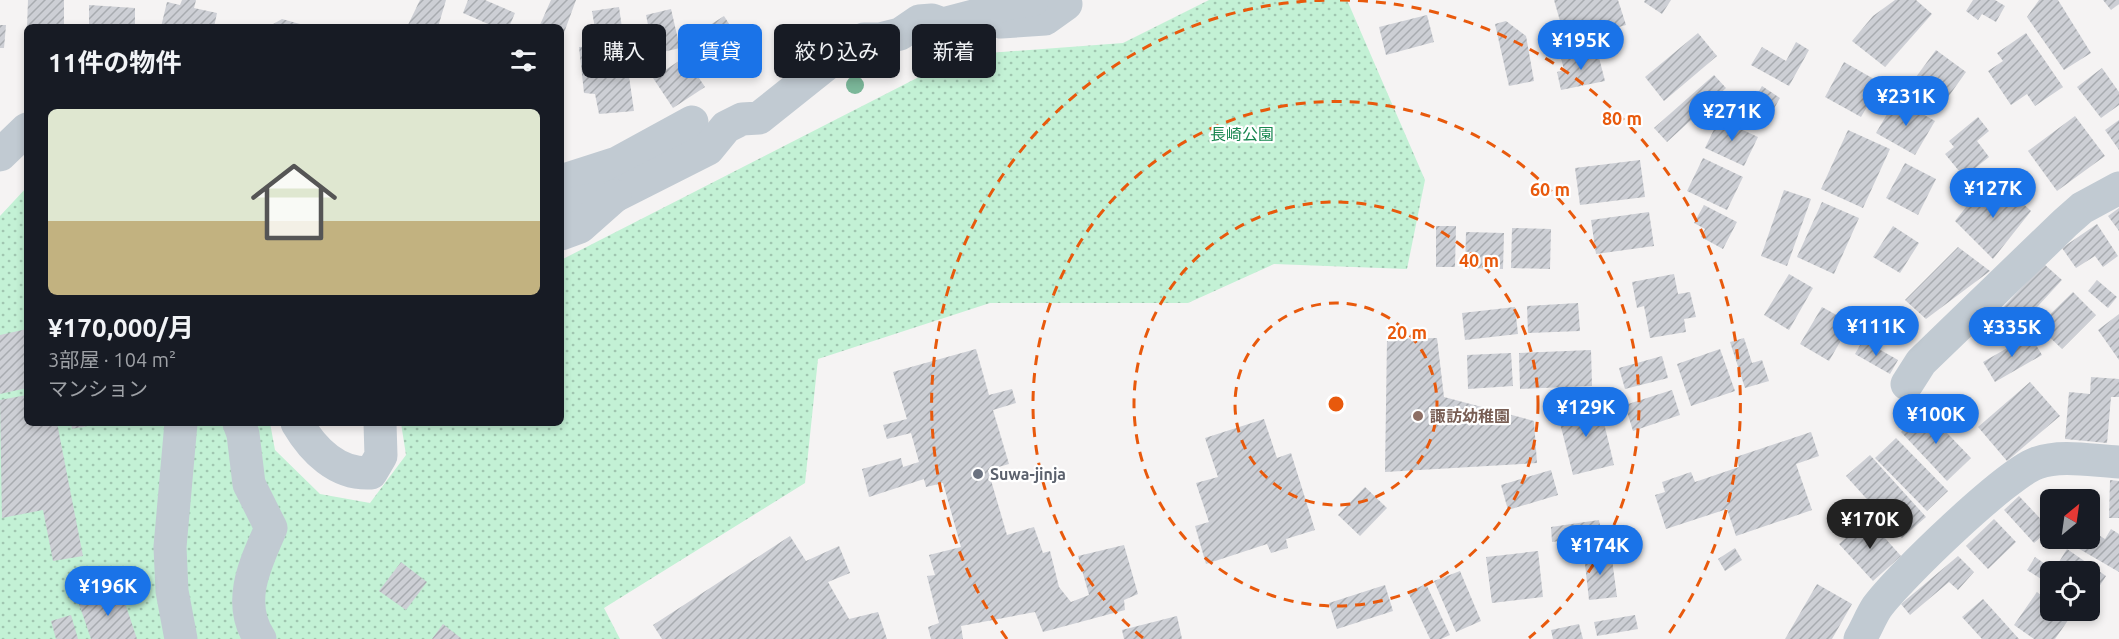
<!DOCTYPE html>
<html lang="ja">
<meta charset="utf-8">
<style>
body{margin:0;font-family:Ubuntu,"Noto Sans JP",sans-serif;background:#20242c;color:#f1f3f6;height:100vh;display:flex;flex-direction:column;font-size:22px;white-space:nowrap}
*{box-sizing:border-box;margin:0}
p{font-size:20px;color:#9ea1a6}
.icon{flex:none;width:33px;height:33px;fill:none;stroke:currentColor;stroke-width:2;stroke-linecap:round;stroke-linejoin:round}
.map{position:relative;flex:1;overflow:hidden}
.side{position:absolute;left:24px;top:24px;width:540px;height:402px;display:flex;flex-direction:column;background:#171b24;border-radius:9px;box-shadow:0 3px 9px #0003}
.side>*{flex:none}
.top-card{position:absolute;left:582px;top:24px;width:570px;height:54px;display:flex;gap:12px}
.needle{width:39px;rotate:29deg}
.controls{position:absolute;left:2040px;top:489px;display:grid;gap:12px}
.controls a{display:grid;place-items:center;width:60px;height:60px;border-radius:9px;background:#171b24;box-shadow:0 3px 9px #0003;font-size:30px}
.price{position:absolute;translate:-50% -51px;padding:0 14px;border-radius:21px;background:#1a73e8;color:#fff;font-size:20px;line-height:39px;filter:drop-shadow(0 2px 3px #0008)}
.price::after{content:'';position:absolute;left:50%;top:36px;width:18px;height:14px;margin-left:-9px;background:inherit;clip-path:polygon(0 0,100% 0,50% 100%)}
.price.current{background:#222;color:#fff}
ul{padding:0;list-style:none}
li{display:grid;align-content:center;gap:12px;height:318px;padding:0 24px}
li span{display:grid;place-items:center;height:186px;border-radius:9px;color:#555}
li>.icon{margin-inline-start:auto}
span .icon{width:108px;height:108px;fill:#fffc;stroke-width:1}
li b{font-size:26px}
h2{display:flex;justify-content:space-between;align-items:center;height:72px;padding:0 24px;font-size:26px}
.pill{padding:0 21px;border-radius:9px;background:#171b24;box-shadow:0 3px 9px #0003;font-size:21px;line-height:54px}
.pill.current{background:#1a73e8;color:#fff}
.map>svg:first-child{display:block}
</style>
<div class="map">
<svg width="2119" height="639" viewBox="0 0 2119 639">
<defs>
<pattern id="green-dots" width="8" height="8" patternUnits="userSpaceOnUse" patternTransform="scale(1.5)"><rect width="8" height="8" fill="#c3f1d5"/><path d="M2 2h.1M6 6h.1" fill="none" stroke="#a0c6b0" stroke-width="1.8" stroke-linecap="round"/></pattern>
<pattern id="building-hatch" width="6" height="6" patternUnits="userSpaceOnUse" patternTransform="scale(1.5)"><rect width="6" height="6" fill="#cdcfd5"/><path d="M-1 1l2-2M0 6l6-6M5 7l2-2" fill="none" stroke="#a8abb0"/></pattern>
</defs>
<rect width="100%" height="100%" fill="#f5f3f3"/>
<!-- green -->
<polygon fill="url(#green-dots)" points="1209,0 1347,0 1425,180 1407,269 1274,264 1188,303 990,303 818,359 805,483 604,608 620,639 0,639 0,216 27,187 27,423 270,423 275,450 320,494 370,503 406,455 401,423 561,423 561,260 962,55 1123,43"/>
<!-- building -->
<g fill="url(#building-hatch)">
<polygon points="28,0 64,0 64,27 27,27"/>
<polygon points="182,0 196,0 194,8 217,13 214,27 161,27 167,2 180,5"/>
<polygon points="420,0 446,0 438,27 407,27"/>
<polygon points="468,0 485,0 515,13 509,27 495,27 463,13"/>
<polygon points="551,0 576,0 561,41 561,27 539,27"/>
<polygon points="1554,0 1618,0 1626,25 1566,42"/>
<polygon points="1645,0 1671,0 1662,14 1644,2"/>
<polygon points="1895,0 1916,0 1932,14 1885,67 1852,41 1873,16"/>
<polygon points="1973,0 1995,0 2005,6 1996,22 1982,14 1978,20 1966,11"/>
<polygon points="2039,0 2058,0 2091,53 2064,70 2027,17"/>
<polygon points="2103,0 2119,0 2119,4 2111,10"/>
<polygon points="89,5 135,8 135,27 89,27"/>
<polygon points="619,7 634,111 599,114 595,94 584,93 579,47 598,46 592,11"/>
<polygon points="671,9 680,48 654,54 646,15"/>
<polygon points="1427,15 1434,42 1386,55 1379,27"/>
<polygon points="724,16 751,58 720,77 693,36"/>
<polygon points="282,19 307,26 307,27 268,27"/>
<polygon points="1506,21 1526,36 1534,81 1509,86 1495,24"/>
<polygon points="0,25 6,25 4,48 0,48"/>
<polygon points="1698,33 1717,56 1664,101 1645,77"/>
<polygon points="2026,33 2063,87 2035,106 2027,94 2011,105 1988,71 2003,61 1997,53"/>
<polygon points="1796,42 1809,50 1789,86 1751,65 1762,47 1786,61"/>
<polygon points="1597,50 1605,81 1561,90 1557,72 1564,70 1561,58"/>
<polygon points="1936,50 1966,72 1941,107 1910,85"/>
<polygon points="685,57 705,87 673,108 653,78"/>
<polygon points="1844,62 1881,83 1861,117 1825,97"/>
<polygon points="2102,68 2119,92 2119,105 2101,118 2077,87"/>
<polygon points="1714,75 1726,88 1667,142 1654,128"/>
<polygon points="1762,86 1780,98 1763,128 1734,111 1743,96 1753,101"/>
<polygon points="1896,99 1935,121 1915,155 1876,133"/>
<polygon points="2075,116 2105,156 2057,191 2028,151"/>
<polygon points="1978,117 1989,131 1977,141 1989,157 1964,177 1945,154 1954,147 1949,141"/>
<polygon points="1719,119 1758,137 1744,166 1705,148"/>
<polygon points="2119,120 2119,150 2105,130"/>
<polygon points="1848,130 1890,149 1863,208 1821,189"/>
<polygon points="1703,158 1743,177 1727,210 1687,191"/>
<polygon points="1640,160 1645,197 1580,205 1575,168"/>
<polygon points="1905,163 1936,179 1918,215 1886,198"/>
<polygon points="1982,187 1996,199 2006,188 2031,211 1993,259 1955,221"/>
<polygon points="1784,190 1811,199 1787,266 1761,256"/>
<polygon points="1822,202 1859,218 1834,274 1797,257"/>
<polygon points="1704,205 1737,222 1723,249 1701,237 1705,229 1694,223"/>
<polygon points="2119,208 2119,231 2108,216"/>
<polygon points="1649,212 1654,246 1596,254 1591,220"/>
<polygon points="2097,224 2118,256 2103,267 2095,256 2076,268 2062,248"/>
<polygon points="1436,226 1456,226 1455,267 1436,267"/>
<polygon points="1893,226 1919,243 1900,273 1873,257"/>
<polygon points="1512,228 1551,229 1550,269 1511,268"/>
<polygon points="1466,232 1504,233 1503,269 1465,268"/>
<polygon points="1958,247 1990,271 1926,319 1905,300"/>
<polygon points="2044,264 2062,280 2012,334 1994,317"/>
<polygon points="1674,274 1678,294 1690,292 1696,317 1684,319 1686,332 1650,338 1644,306 1637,308 1632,282"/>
<polygon points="1789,274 1813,288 1789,330 1764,315"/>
<polygon points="2097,280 2117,297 2108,308 2088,291"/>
<polygon points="2073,292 2096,315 2062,349 2038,326"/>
<polygon points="1578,303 1580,331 1528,333 1527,306"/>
<polygon points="1515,307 1518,334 1465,340 1462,313"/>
<polygon points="1822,307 1851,323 1829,361 1800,344"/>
<polygon points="2119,314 2119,360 2098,330"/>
<polygon points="27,329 27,388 0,394 0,335"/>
<polygon points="2030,335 2042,355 1995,382 1983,362"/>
<polygon points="1437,338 1444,397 1534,421 1537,463 1385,472 1387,339"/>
<polygon points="1744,338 1752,363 1762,360 1769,381 1745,388 1730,342"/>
<polygon points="1863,340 1898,360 1890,374 1855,354"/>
<polygon points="976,349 989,395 1012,389 1016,403 993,410 1009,464 988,470 1007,535 1034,527 1043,553 1050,551 1059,587 1071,602 1089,595 1078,556 1124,545 1138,594 1124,600 1125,610 1043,632 1035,612 961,626 963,639 931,639 928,627 939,623 927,576 935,575 929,555 961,547 943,483 926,487 924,479 869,497 862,469 901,458 903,467 919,462 911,433 887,439 883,425 907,419 893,372"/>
<polygon points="1720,349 1735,391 1691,406 1677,364"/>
<polygon points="1591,350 1592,386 1520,389 1519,353"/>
<polygon points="1511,353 1513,386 1468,389 1467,355"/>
<polygon points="1662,356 1668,378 1625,389 1619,368"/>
<polygon points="2091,377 2119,379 2119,397 2111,397 2107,443 2065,439 2069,392 2090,394"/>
<polygon points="2030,382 2060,416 2007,461 1978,427"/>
<polygon points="1672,390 1680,415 1633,431 1625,405"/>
<polygon points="27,395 27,423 57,423 83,556 53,561 43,510 2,518 0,400"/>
<polygon points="1599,402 1614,465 1573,475 1557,411"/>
<polygon points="1924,409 1971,458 1947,481 1901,432"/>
<polygon points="1264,419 1277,458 1291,453 1315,530 1286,539 1288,548 1271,553 1267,544 1206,564 1195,526 1209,522 1196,483 1218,477 1205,438"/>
<polygon points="71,423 98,423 98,424 72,429"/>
<polygon points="1811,432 1819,456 1796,464 1812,510 1736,536 1727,509 1666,529 1655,495 1665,492 1662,482 1691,472 1695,482 1739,467 1736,457"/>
<polygon points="1896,438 1948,491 1927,511 1875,458"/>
<polygon points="1870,455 1926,517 1902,538 1846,476"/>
<polygon points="1551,470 1558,495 1508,510 1501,485"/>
<polygon points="2110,480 2119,481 2119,518 2109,518"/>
<polygon points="1365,487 1387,508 1360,536 1338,515"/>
<polygon points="2019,496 2050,529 2034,543 2004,510"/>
<polygon points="1868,519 1901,556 1873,581 1839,544"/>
<polygon points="1994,519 2016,542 1988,569 1966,546"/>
<polygon points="1599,520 1602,535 1552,542 1551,527"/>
<polygon points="2111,529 2119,534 2119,572 2069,543 2072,538 2090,538 2090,530 2105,539"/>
<polygon points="790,536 806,561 839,546 850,573 828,582 849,619 878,612 887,639 662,639 653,625"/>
<polygon points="1735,548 1742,560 1725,571 1718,559"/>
<polygon points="2067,549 2106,576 2090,601 2090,572 2050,572 2050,591 2043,586 2046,582 2027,570 2035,557 2054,570"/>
<polygon points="1538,551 1543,597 1492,603 1486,557"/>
<polygon points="1611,552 1617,597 1589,600 1584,555"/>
<polygon points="1958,556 1974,572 1958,590 1949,582 1910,615 1901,604"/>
<polygon points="401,562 427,582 406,610 379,591"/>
<polygon points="1460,571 1481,621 1456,632 1434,581"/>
<polygon points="1426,584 1450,635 1441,639 1430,639 1408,592"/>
<polygon points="1817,584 1852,604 1832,639 1785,639"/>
<polygon points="1385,585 1393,611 1337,629 1329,603"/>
<polygon points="120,588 137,639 91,639 78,601"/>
<polygon points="2037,592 2050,602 2050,610 2063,610 2071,616 2055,639 2034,639 2014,625"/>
<polygon points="1983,599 2019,639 1982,639 1962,617"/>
<polygon points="71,615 78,639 56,639 51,621"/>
<polygon points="1635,615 1638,629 1597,636 1594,622"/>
<polygon points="1177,616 1182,639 1124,639 1122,630"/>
<polygon points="443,624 462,639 432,639"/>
<polygon points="1579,624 1583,639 1553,639 1551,630"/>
</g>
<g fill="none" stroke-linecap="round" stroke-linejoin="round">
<!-- minor -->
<g stroke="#c1cad2" stroke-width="33">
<polyline points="1001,22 1045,19 1066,4"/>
<polyline points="0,155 27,129"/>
<polyline points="561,181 617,163 692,122"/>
<polyline points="561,211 579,202 615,196 708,149 726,127 742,119 759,118 833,59 851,52 864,39 880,39 900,34 919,21 932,20 943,24 981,14 1004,4 1032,0"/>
<polyline points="561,234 580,227 615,196"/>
<polyline points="1907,384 1921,362 2065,223 2082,208 2119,188"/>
<path d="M 239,423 L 243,434 L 249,484 L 271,528 C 255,564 236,603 260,639"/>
<path d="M 297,423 C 313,450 337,475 371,473 L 381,456 L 380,423"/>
<polyline points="181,639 172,591 170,547 181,423"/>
<path d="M 1860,639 C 1866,629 1871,616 1877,607 C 1898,578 2007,473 2037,463 C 2061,454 2094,461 2119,462"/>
</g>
</g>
<!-- trees -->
<circle fill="#7bb799" cx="855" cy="85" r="9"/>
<!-- distance rings -->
<g fill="none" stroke="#e8590c" stroke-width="3" stroke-dasharray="10 8">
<circle cx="1336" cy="404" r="101"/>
<circle cx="1336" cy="404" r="202"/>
<path d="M1143 638A303 303 0 1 1 1529 638"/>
<path d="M1007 639A404 404 0 0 1 1332 0M1340 0A404 404 0 0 1 1665 639"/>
</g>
<!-- markers -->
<circle fill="#8d6e63" stroke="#fff" stroke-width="2" cx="1418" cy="416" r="6"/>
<circle fill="#6b7280" stroke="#fff" stroke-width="2" cx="978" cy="474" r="6"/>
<g text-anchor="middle" stroke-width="4.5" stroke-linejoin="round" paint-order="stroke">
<!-- park labels -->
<g font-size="16" fill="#17864f" stroke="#fff">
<text x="1242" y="140">長崎公園</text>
</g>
<!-- education labels -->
<g font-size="16" font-weight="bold" fill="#785e54" stroke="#fff" text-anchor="start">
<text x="1430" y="422">諏訪幼稚園</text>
</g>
<!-- worship labels -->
<g font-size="16" font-weight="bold" fill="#5b616d" stroke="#fff" text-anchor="start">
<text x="990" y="480">Suwa-jinja</text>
</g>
</g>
<circle cx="1336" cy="404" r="9" fill="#e8590c" stroke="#fff" stroke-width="3"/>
<g font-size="18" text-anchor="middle" font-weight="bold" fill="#e8590c" stroke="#fff" stroke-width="4.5" stroke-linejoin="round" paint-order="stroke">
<text x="1622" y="125">80 m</text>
<text x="1550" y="196">60 m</text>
<text x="1479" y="267">40 m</text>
<text x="1407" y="339">20 m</text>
</g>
</svg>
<div class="controls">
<a><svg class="needle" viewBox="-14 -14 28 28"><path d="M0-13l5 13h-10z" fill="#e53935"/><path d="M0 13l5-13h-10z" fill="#9ea1a6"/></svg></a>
<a><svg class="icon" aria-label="locate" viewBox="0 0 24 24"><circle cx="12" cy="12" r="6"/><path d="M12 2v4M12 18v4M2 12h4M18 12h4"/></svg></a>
</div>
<b class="price" style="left:1581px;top:71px">¥195K</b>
<b class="price" style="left:1906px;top:127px">¥231K</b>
<b class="price" style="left:1732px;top:142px">¥271K</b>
<b class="price" style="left:1993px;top:219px">¥127K</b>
<b class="price" style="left:1876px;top:357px">¥111K</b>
<b class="price" style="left:2012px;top:358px">¥335K</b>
<b class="price" style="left:1586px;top:438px">¥129K</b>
<b class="price" style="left:1936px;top:445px">¥100K</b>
<b class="price current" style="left:1870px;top:550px">¥170K</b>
<b class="price" style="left:1600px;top:576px">¥174K</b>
<b class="price" style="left:108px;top:617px">¥196K</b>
<div class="top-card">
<a class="pill">購入</a>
<a class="pill current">賃貸</a>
<a class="pill">絞り込み</a>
<a class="pill">新着</a>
</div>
<section class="side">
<h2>11件の物件<svg class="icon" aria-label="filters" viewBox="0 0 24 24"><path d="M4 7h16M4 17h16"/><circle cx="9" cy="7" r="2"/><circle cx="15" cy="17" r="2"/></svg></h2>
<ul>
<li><span style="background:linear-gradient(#dfe7d0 60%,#c2b280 0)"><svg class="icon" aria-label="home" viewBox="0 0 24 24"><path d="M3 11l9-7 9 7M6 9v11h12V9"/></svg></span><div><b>¥170,000/月</b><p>3部屋 · 104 m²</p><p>マンション</p></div></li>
</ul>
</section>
</div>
